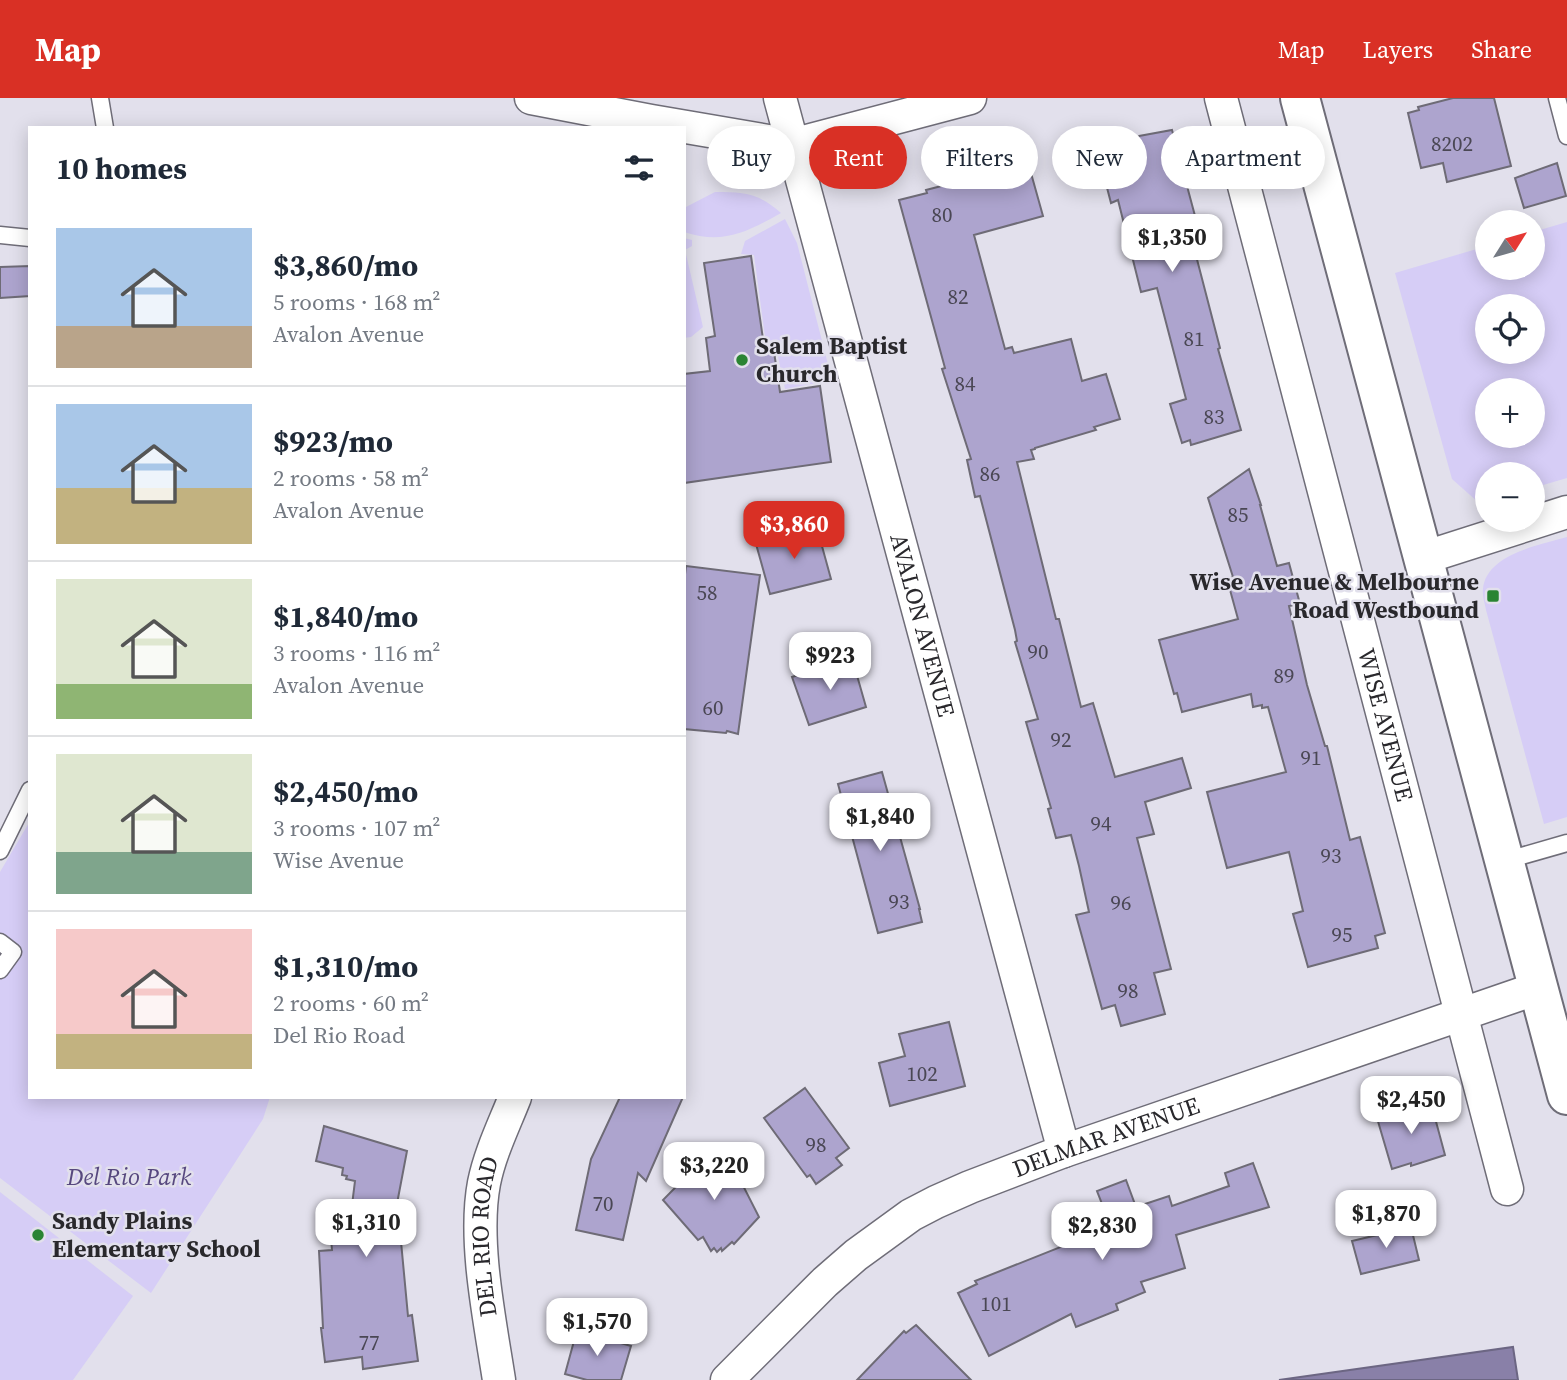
<!DOCTYPE html>
<meta charset="utf-8">
<style>
body{margin:0;font-family:"Source Serif 4",serif;background:#f2f2f3;color:#1f2937;height:100vh;display:flex;flex-direction:column;font-size:26px;white-space:nowrap}
*{box-sizing:border-box;margin:0}
p{font-size:23px;color:#747a83}
.icon{flex:none;width:38px;height:38px;fill:none;stroke:currentColor;stroke-width:2;stroke-linecap:round;stroke-linejoin:round}
.map{position:relative;flex:1;overflow:hidden}
.sheet{position:absolute;left:28px;top:28px;width:658px;height:973px;display:flex;flex-direction:column;background:#fff;border-radius:0px;box-shadow:0 4px 18px #0003}
.sheet>*{flex:none}
.hud{position:absolute;left:707px;top:28px;width:665px;height:63px;display:flex;gap:14px}
.needle{width:46px;rotate:53deg}
.buttons{position:absolute;left:1475px;top:112px;display:grid;gap:14px}
.buttons a{display:grid;place-items:center;width:70px;height:70px;border-radius:50%;background:#fff;box-shadow:0 4px 18px #0003;font-size:35px}
.price{position:absolute;translate:-50% -60px;padding:0 16px;border-radius:14px;background:#fff;color:#222;font-size:23px;line-height:46px;filter:drop-shadow(0 2px 4px #0008)}
.price::after{content:'';position:absolute;left:50%;top:42px;width:21px;height:16px;margin-left:-10px;background:inherit;clip-path:polygon(0 0,100% 0,50% 100%)}
.price.active{background:#d93025;color:#fff}
ul{padding:0;list-style:none}
li{display:flex;align-items:center;gap:21px;height:175px;padding:0 28px}
li+li{border-top:2px solid #e0e1e3}
li span{display:grid;place-items:center;flex:none;width:196px;height:140px;border-radius:0px;color:#555}
li>.icon{margin-inline-start:auto}
span .icon{width:84px;height:84px;fill:#fffc;stroke-width:1}
li b{font-size:30px}
h2{display:flex;justify-content:space-between;align-items:center;height:84px;padding:0 28px;font-size:30px}
.chip{padding:0 24px;border-radius:32px;background:#fff;box-shadow:0 4px 18px #0003;font-size:24px;line-height:63px}
.chip.active{background:#d93025;color:#fff}
header{display:flex;align-items:center;gap:42px;box-sizing:border-box;height:98px;padding:0 35px;background:#d93025;color:#fff}
header strong{font-size:33px}
nav{display:flex;gap:38px;margin-inline-start:auto;font-size:24px}
.map>svg:first-child{display:block}
</style>
<header>
<strong>Map</strong>
<nav><a>Map</a><a>Layers</a><a>Share</a></nav>
</header>
<div class="map">
<svg width="1567" height="1282" viewBox="0 0 1567 1282">
<rect width="100%" height="100%" fill="#e2e0ec"/>
<!-- green -->
<g fill="#d6cdf6" fill-rule="evenodd">
<path d="M 715,94 C 744,94 759,95 781,115 C 747,134 723,147 684,134 L 684,110 Z"/>
<polygon points="785,121 797,145 832,282 785,291 775,245 766,246 754,157 741,156 745,143"/>
<path d="M 1567,124 L 1567,380 L 1533,390 L 1533,376 L 1488,376 L 1487,403 L 1479,405 L 1452,381 L 1395,175 L 1487,148 L 1488,170 L 1533,170 L 1533,134 ZM 1533,208 L 1533,254 L 1488,254 L 1488,208 ZM 1488,292 L 1533,292 L 1533,338 L 1488,338 Z"/>
<polygon points="684,140 692,142 692,148 685,152 703,229 691,239 684,240"/>
<path d="M 1567,439 L 1567,719 L 1544,726 L 1486,512 C 1485,506 1482,497 1483,491 C 1486,456 1540,447 1567,439 Z"/>
<polygon points="30,723 30,999 270,999 263,1021 151,1195 0,1080 0,774"/>
<polygon points="0,1094 133,1198 73,1282 0,1282"/>
</g>
<!-- water -->
<polygon fill="#8980a8" stroke="#6c6683" stroke-width="2" points="1513,1249 1518,1282 1279,1282"/>
<!-- building -->
<g fill="#ada4ce" stroke="#6e6b76" stroke-width="2">
<polygon points="1453,0 1494,0 1511,68 1447,84 1443,65 1421,70 1408,15 1419,12 1418,9"/>
<polygon points="1172,32 1202,144 1193,146 1220,250 1218,251 1241,332 1191,347 1190,342 1182,345 1170,306 1186,301 1157,190 1141,194 1118,102 1111,105 1097,51 1139,38"/>
<polygon points="1557,65 1566,98 1524,110 1515,80"/>
<polygon points="1029,68 1043,118 974,137 1005,251 1012,249 1014,255 1071,241 1082,283 1106,276 1120,321 1094,329 1096,332 1035,350 1035,351 1031,352 1034,361 1017,364 1056,521 1059,521 1081,609 1093,605 1115,679 1182,660 1191,690 1145,704 1154,736 1137,740 1171,871 1154,875 1165,916 1121,928 1115,907 1102,911 1081,835 1076,817 1089,814 1079,768 1071,737 1056,740 1048,711 1051,710 1026,624 1038,621 1015,544 1017,543 1015,532 980,398 975,399 967,362 971,361 942,271 945,270 899,102 927,95 926,92 957,84 958,87"/>
<polygon points="751,158 764,248 773,247 780,294 820,288 831,364 684,385 684,276 710,273 706,240 715,238 704,165"/>
<polygon points="30,168 30,198 0,200 0,169"/>
<polygon points="1249,371 1261,407 1260,407 1277,468 1289,465 1300,506 1289,508 1307,587 1325,648 1327,648 1350,742 1360,739 1385,835 1375,838 1378,850 1308,869 1293,816 1303,813 1289,754 1227,770 1207,694 1286,674 1268,609 1262,610 1262,607 1253,609 1251,596 1182,614 1177,595 1174,596 1159,542 1238,521 1227,481 1233,479 1208,400"/>
<polygon points="817,430 831,481 770,496 756,446"/>
<polygon points="686,468 760,477 738,636 727,633 726,635 684,631 684,485"/>
<polygon points="852,560 866,609 809,627 792,579"/>
<polygon points="882,674 920,811 919,811 922,824 878,835 838,686"/>
<polygon points="949,924 965,988 890,1008 879,965 905,958 899,936"/>
<polygon points="805,990 849,1050 836,1060 842,1067 816,1086 810,1077 807,1079 764,1020"/>
<polygon points="620,999 683,999 646,1083 638,1075 623,1142 576,1132 591,1061"/>
<polygon points="1431,1005 1445,1057 1411,1068 1411,1065 1392,1071 1377,1020"/>
<polygon points="324,1028 407,1053 392,1132 400,1133 408,1218 412,1217 418,1263 363,1271 362,1259 325,1264 321,1230 323,1230 319,1153 332,1152 331,1141 348,1139 355,1083 346,1081 347,1078 342,1077 343,1070 316,1063"/>
<polygon points="714,1050 722,1057 726,1054 759,1119 734,1146 732,1144 722,1153 721,1150 717,1154 714,1150 711,1153 703,1139 698,1142 663,1102"/>
<polygon points="1253,1065 1269,1109 1176,1137 1185,1170 1141,1184 1145,1194 1116,1206 1118,1212 1076,1229 1071,1216 989,1258 958,1195 977,1186 975,1183 1111,1129 1097,1093 1126,1082 1136,1109 1169,1098 1172,1108 1229,1088 1225,1075"/>
<polygon points="1411,1129 1419,1162 1361,1176 1352,1143"/>
<polygon points="916,1227 971,1282 857,1282 904,1233 906,1235"/>
<polygon points="577,1232 631,1248 621,1282 587,1282 565,1276"/>
</g>
<g fill="none" stroke-linecap="round" stroke-linejoin="round">
<!-- service casing -->
<g stroke="#6f6d78" stroke-width="19">
<g id="service">
<polyline points="100,0 105,30"/>
<polyline points="1557,0 1567,38"/>
<polyline points="0,137 30,140"/>
<polyline points="0,753 30,692"/>
<polyline points="1504,763 1567,745"/>
<polyline points="0,844 13,854 0,872"/>
</g>
</g>
<!-- minor casing -->
<g stroke="#6f6d78" stroke-width="35">
<g id="minor">
<polyline points="531,0 651,23 792,47 970,0"/>
<path id="s1" d="M 780,0 L 1064,1053"/>
<path id="s2" d="M 1221,0 L 1507,1091"/>
<polyline points="1423,460 1567,414"/>
<path id="s3" d="M 499,1282 C 490,1223 473,1143 484,1085 C 490,1055 504,1027 515,999"/>
<path id="s4" d="M 727,1282 L 825,1184 L 856,1157 L 911,1117 L 936,1104 L 970,1089 L 1064,1053 L 1538,890"/>
</g>
</g>
<!-- secondary casing -->
<g stroke="#6f6d78" stroke-width="42">
<polyline id="secondary" points="1300,0 1567,997"/>
</g>
<!-- service -->
<use href="#service" stroke="#fff" stroke-width="16"/>
<!-- minor -->
<use href="#minor" stroke="#fff" stroke-width="32"/>
<!-- secondary -->
<use href="#secondary" stroke="#fff" stroke-width="38"/>
</g>
<!-- markers -->
<g fill="#2a8433" stroke="#e2e0ec" stroke-width="2.5">
<circle cx="742" cy="262" r="7"/>
<rect x="1486" y="491" width="14" height="14" rx="3.5"/>
<circle cx="38" cy="1137" r="7"/>
</g>
<g text-anchor="middle" stroke-width="5" stroke-linejoin="round" paint-order="stroke">
<!-- number labels -->
<g font-size="21" fill="#4a4754">
<text x="1452" y="53">8202</text>
<text x="942" y="124">80</text>
<text x="958" y="206">82</text>
<text x="1194" y="248">81</text>
<text x="965" y="293">84</text>
<text x="1214" y="326">83</text>
<text x="990" y="383">86</text>
<text x="1238" y="424">85</text>
<text x="707" y="502">58</text>
<text x="1038" y="561">90</text>
<text x="1284" y="585">89</text>
<text x="713" y="617">60</text>
<text x="1061" y="649">92</text>
<text x="1311" y="667">91</text>
<text x="1101" y="733">94</text>
<text x="1331" y="765">93</text>
<text x="899" y="811">93</text>
<text x="1121" y="812">96</text>
<text x="1342" y="844">95</text>
<text x="1128" y="900">98</text>
<text x="922" y="983">102</text>
<text x="816" y="1054">98</text>
<text x="603" y="1113">70</text>
<text x="996" y="1213">101</text>
<text x="369" y="1252">77</text>
</g>
<!-- poi labels -->
<g font-size="24" font-weight="bold" fill="#29282c" stroke="#e2e0ec" text-anchor="start">
<text x="756" y="256">Salem Baptist<tspan x="756" dy="28">Church</tspan></text>
<text x="1479" y="492" text-anchor="end">Wise Avenue &amp; Melbourne<tspan x="1479" dy="28">Road Westbound</tspan></text>
<text x="52" y="1131">Sandy Plains<tspan x="52" dy="28">Elementary School</tspan></text>
</g>
<!-- street labels -->
<g font-size="24" fill="#29282c" stroke="#e2e0ec">
<text dy="8" stroke="none"><textPath href="#s1" startOffset="546">AVALON AVENUE</textPath></text>
<text dy="8" stroke="none"><textPath href="#s2" startOffset="648">WISE AVENUE</textPath></text>
<text dy="8" stroke="none"><textPath href="#s4" startOffset="458">DELMAR AVENUE</textPath></text>
<text dy="8" stroke="none"><textPath href="#s3" startOffset="145">DEL RIO ROAD</textPath></text>
</g>
<!-- park labels -->
<g font-size="24" font-style="italic" fill="#57487f" stroke="#e2e0ec">
<text x="129" y="1087">Del Rio Park</text>
</g>
</g>
</svg>
<div class="buttons">
<a><svg class="needle" viewBox="-14 -14 28 28"><path d="M0-13l5 13h-10z" fill="#e53935"/><path d="M0 13l5-13h-10z" fill="#747a83"/></svg></a>
<a><svg class="icon" aria-label="locate" viewBox="0 0 24 24"><circle cx="12" cy="12" r="6"/><path d="M12 2v4M12 18v4M2 12h4M18 12h4"/></svg></a>
<a>+</a>
<a>−</a>
</div>
<b class="price" style="left:1172px;top:176px">$1,350</b>
<b class="price active" style="left:794px;top:463px">$3,860</b>
<b class="price" style="left:830px;top:594px">$923</b>
<b class="price" style="left:880px;top:755px">$1,840</b>
<b class="price" style="left:1411px;top:1038px">$2,450</b>
<b class="price" style="left:714px;top:1104px">$3,220</b>
<b class="price" style="left:1386px;top:1152px">$1,870</b>
<b class="price" style="left:366px;top:1161px">$1,310</b>
<b class="price" style="left:1102px;top:1164px">$2,830</b>
<b class="price" style="left:597px;top:1260px">$1,570</b>
<div class="hud">
<a class="chip">Buy</a>
<a class="chip active">Rent</a>
<a class="chip">Filters</a>
<a class="chip">New</a>
<a class="chip">Apartment</a>
</div>
<section class="sheet">
<h2>10 homes<svg class="icon" aria-label="filters" viewBox="0 0 24 24"><path d="M4 7h16M4 17h16"/><circle cx="9" cy="7" r="2"/><circle cx="15" cy="17" r="2"/></svg></h2>
<ul>
<li><span style="background:linear-gradient(#a9c7e8 70%,#b9a48a 0)"><svg class="icon" aria-label="home" viewBox="0 0 24 24"><path d="M3 11l9-7 9 7M6 9v11h12V9"/></svg></span><div><b>$3,860/mo</b><p>5 rooms · 168 m²</p><p>Avalon Avenue</p></div></li>
<li><span style="background:linear-gradient(#a9c7e8 60%,#c2b280 0)"><svg class="icon" aria-label="home" viewBox="0 0 24 24"><path d="M3 11l9-7 9 7M6 9v11h12V9"/></svg></span><div><b>$923/mo</b><p>2 rooms · 58 m²</p><p>Avalon Avenue</p></div></li>
<li><span style="background:linear-gradient(#dfe7d0 75%,#8fb573 0)"><svg class="icon" aria-label="home" viewBox="0 0 24 24"><path d="M3 11l9-7 9 7M6 9v11h12V9"/></svg></span><div><b>$1,840/mo</b><p>3 rooms · 116 m²</p><p>Avalon Avenue</p></div></li>
<li><span style="background:linear-gradient(#dfe7d0 70%,#7fa58c 0)"><svg class="icon" aria-label="home" viewBox="0 0 24 24"><path d="M3 11l9-7 9 7M6 9v11h12V9"/></svg></span><div><b>$2,450/mo</b><p>3 rooms · 107 m²</p><p>Wise Avenue</p></div></li>
<li><span style="background:linear-gradient(#f6c9c9 75%,#c2b280 0)"><svg class="icon" aria-label="home" viewBox="0 0 24 24"><path d="M3 11l9-7 9 7M6 9v11h12V9"/></svg></span><div><b>$1,310/mo</b><p>2 rooms · 60 m²</p><p>Del Rio Road</p></div></li>
</ul>
</section>
</div>
